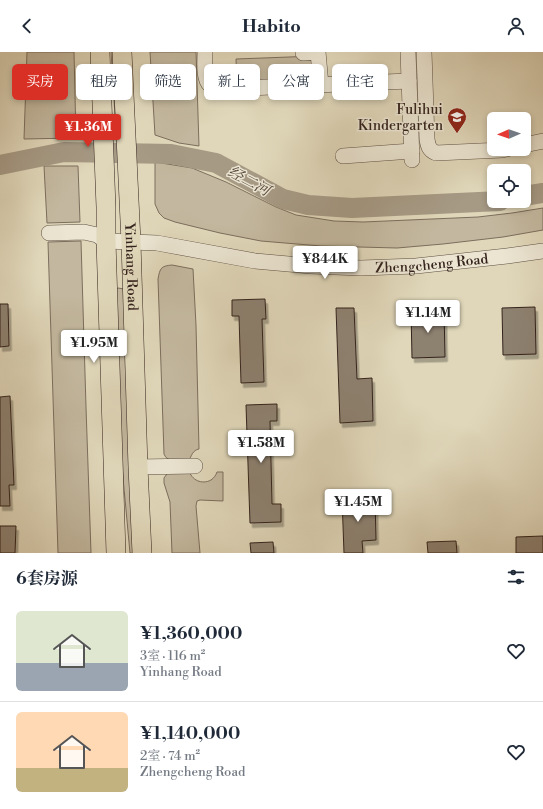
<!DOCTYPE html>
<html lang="zh">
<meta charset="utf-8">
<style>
body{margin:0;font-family:"Libre Bodoni","Noto Serif SC",serif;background:#f2f2f3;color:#1f2937;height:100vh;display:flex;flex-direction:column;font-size:15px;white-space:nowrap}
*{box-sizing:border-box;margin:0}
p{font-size:13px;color:#747a83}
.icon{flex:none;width:22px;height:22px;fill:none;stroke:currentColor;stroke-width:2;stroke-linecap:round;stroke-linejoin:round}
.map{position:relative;height:501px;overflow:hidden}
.sheet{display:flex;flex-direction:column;background:#fff;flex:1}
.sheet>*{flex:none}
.banner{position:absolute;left:12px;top:12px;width:519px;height:36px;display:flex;gap:8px}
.needle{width:26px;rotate:268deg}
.fabs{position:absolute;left:487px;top:60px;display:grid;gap:8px}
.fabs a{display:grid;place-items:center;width:44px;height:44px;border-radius:6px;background:#fff;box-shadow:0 2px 6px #0003;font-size:20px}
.price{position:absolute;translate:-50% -34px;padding:0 9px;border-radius:4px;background:#fff;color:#222;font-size:13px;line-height:26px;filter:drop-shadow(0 1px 2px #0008)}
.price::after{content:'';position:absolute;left:50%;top:24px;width:12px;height:9px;margin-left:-6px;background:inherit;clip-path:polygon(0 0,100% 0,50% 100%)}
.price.current{background:#d93025;color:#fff}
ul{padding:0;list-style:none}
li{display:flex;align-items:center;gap:12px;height:100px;padding:0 16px}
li+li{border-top:1px solid #e0e1e3}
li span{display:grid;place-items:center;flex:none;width:112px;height:80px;border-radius:6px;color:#555}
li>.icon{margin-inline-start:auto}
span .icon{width:48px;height:48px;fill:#fffc;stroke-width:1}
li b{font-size:17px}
h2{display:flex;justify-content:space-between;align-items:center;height:48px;padding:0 16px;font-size:17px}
.chip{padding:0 14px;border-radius:6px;background:#fff;box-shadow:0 2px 6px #0003;font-size:14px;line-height:36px}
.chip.current{background:#d93025;color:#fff}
header{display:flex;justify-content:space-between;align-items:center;height:52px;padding:0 16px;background:#fff;font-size:18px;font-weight:700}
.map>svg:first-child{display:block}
</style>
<header><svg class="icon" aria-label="back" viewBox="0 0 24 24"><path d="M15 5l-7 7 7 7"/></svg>Habito<svg class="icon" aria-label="person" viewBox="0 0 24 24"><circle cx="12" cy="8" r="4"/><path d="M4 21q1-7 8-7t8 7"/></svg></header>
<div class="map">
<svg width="543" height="501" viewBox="0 0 543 501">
<defs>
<filter id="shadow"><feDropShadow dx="2.5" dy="4.5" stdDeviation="0" flood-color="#0004"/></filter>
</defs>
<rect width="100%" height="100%" fill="#e0d7ba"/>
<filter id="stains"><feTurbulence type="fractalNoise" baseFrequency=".005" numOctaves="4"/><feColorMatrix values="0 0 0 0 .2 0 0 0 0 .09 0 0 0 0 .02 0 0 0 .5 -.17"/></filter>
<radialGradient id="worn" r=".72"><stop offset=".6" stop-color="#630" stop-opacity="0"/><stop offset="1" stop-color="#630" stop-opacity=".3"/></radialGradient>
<!-- green -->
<g fill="#c3b89f" stroke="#7c6e5e">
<polygon points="27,0 74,0 76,86 24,87"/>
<polygon points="111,0 117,0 120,80 116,80"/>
<polygon points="150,0 196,0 199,94 179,91 155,83"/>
<polygon points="316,4 317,28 237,32 236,7"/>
<polygon points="155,110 192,116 226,130 276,155 296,163 334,169 363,170 478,165 512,161 543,156 543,178 503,185 443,192 397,196 321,194 261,189 220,181 175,170 164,166 159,161 155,152"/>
<polygon points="44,114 78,114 80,170 47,171"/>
<polygon points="81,189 86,355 91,501 58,501 48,190"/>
<path d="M 172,213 L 193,217 L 196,273 L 199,397 C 193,398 191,404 189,409 C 180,409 167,411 164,402 L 158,227 C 160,216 161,214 172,213 Z"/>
<polygon points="118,236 124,237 135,501 130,501 120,393 114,238"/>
<path d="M 189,418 C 191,428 202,433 211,428 C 214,426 216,423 217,420 L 223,420 L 223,449 L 200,448 L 197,449 L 196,454 L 200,501 L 172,501 L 170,450 L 164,431 L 164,426 L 169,419 Z"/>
</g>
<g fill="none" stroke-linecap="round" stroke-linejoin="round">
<!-- river -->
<g stroke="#a69a85" stroke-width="20">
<polyline points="0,113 64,100 171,102 216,111 283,147 308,153 352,156 500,149"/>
<polyline points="524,144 543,141"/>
</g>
</g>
<!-- building -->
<g fill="#8d816f" stroke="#34231d" filter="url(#shadow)">
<polygon points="265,247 266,267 262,267 264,330 241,331 239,264 232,264 232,248"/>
<polygon points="0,252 8,252 9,294 0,295"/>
<polygon points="535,255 536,302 503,303 502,256"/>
<polygon points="336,256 354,256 357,327 372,326 373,369 340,371"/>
<polygon points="444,258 445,305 412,306 411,259"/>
<polygon points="10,344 14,433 9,433 10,454 0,454 0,345"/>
<polygon points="277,352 277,369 270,369 272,452 281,452 281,470 250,471 246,353"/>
<polygon points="375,445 376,488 362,489 363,501 344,501 342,446"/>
<polygon points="0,474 16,474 15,501 0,501"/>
<polygon points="543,484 543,501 516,501 516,485"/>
<polygon points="456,489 457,501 428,501 427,490"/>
<polygon points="273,490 274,501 251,501 250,491"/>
</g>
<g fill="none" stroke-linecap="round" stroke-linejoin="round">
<!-- minor casing -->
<g stroke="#5f5044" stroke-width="16">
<g id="minor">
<path d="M 205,0 C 205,9 203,27 210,33 C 213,36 218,36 222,37 L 409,29"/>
<polyline points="303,0 303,1 318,0 321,33"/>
<polyline points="408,0 412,108"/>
<path d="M 424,0 L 427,87 C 428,94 429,98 436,101 L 502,98 L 507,97"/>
<polyline points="524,93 543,89"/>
<polyline points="343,104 412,99"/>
<path id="s1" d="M 49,181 L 84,180 L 97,183 L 106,189 L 157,191 L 255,209 L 311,214 L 361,216 L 416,214 L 507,204 L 543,199"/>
<polyline points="138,415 195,414"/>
</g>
</g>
<!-- major casing -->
<g stroke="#34231d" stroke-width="20">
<g id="major">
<polyline points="100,0 106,155 106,189 116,501"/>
<path id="s2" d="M 122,0 L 131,190 L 138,415 L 142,501"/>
</g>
</g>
<!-- minor -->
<use href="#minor" stroke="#ebe5d2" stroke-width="15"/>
<!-- major -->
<use href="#major" stroke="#e0d7ba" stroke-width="19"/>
</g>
<!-- icons -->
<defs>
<g id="school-pin" transform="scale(1)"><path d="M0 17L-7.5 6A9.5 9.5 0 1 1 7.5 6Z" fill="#8f2418" stroke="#ebe5d2"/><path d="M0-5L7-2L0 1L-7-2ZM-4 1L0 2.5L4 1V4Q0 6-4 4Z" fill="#fff"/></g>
</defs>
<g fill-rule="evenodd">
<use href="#school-pin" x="457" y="65"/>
</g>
<g text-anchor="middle" stroke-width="3" stroke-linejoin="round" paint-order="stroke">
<!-- poi labels -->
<g font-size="14" fill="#34231d" stroke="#ebe5d2" text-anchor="end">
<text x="443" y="62">Fulihui<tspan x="443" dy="16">Kindergarten</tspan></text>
</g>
<!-- street labels -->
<g font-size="14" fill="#34231d" stroke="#ebe5d2">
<text dy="5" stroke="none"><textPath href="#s1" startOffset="387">Zhengcheng Road</textPath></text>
<text dy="5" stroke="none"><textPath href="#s2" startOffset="215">Yinhang Road</textPath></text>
</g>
<!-- water labels -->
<g font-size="15" font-style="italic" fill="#56473c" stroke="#ebe5d2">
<text transform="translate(249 129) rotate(28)" y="5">经二河</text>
</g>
</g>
<rect width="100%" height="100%" filter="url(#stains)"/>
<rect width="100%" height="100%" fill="url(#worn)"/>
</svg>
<div class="fabs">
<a><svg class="needle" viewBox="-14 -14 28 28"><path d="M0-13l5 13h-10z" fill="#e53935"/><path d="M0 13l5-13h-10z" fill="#747a83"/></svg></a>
<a><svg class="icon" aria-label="locate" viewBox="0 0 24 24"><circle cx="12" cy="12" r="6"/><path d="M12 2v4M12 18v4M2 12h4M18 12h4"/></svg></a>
</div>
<b class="price current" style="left:88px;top:96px">¥1.36M</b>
<b class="price" style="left:325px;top:228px">¥844K</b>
<b class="price" style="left:428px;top:282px">¥1.14M</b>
<b class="price" style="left:94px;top:312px">¥1.95M</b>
<b class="price" style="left:261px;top:412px">¥1.58M</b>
<b class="price" style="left:358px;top:471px">¥1.45M</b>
<div class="banner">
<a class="chip current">买房</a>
<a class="chip">租房</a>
<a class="chip">筛选</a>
<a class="chip">新上</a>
<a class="chip">公寓</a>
<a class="chip">住宅</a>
</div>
</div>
<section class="sheet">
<h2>6套房源<svg class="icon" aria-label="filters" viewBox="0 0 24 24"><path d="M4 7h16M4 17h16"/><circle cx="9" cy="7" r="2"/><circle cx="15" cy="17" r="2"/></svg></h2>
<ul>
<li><span style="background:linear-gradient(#dfe7d0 65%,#9aa5b1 0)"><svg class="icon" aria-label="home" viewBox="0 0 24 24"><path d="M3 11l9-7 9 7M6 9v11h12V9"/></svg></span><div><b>¥1,360,000</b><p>3室 · 116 m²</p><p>Yinhang Road</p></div><svg class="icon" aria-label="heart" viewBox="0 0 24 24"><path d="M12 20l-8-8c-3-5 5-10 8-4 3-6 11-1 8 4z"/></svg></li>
<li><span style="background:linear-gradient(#ffd9b3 70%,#c2b280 0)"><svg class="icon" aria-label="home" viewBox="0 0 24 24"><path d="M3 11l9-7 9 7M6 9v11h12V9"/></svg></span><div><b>¥1,140,000</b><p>2室 · 74 m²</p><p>Zhengcheng Road</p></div><svg class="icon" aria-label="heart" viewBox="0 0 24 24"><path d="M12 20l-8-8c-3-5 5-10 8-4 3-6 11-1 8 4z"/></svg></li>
</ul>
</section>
